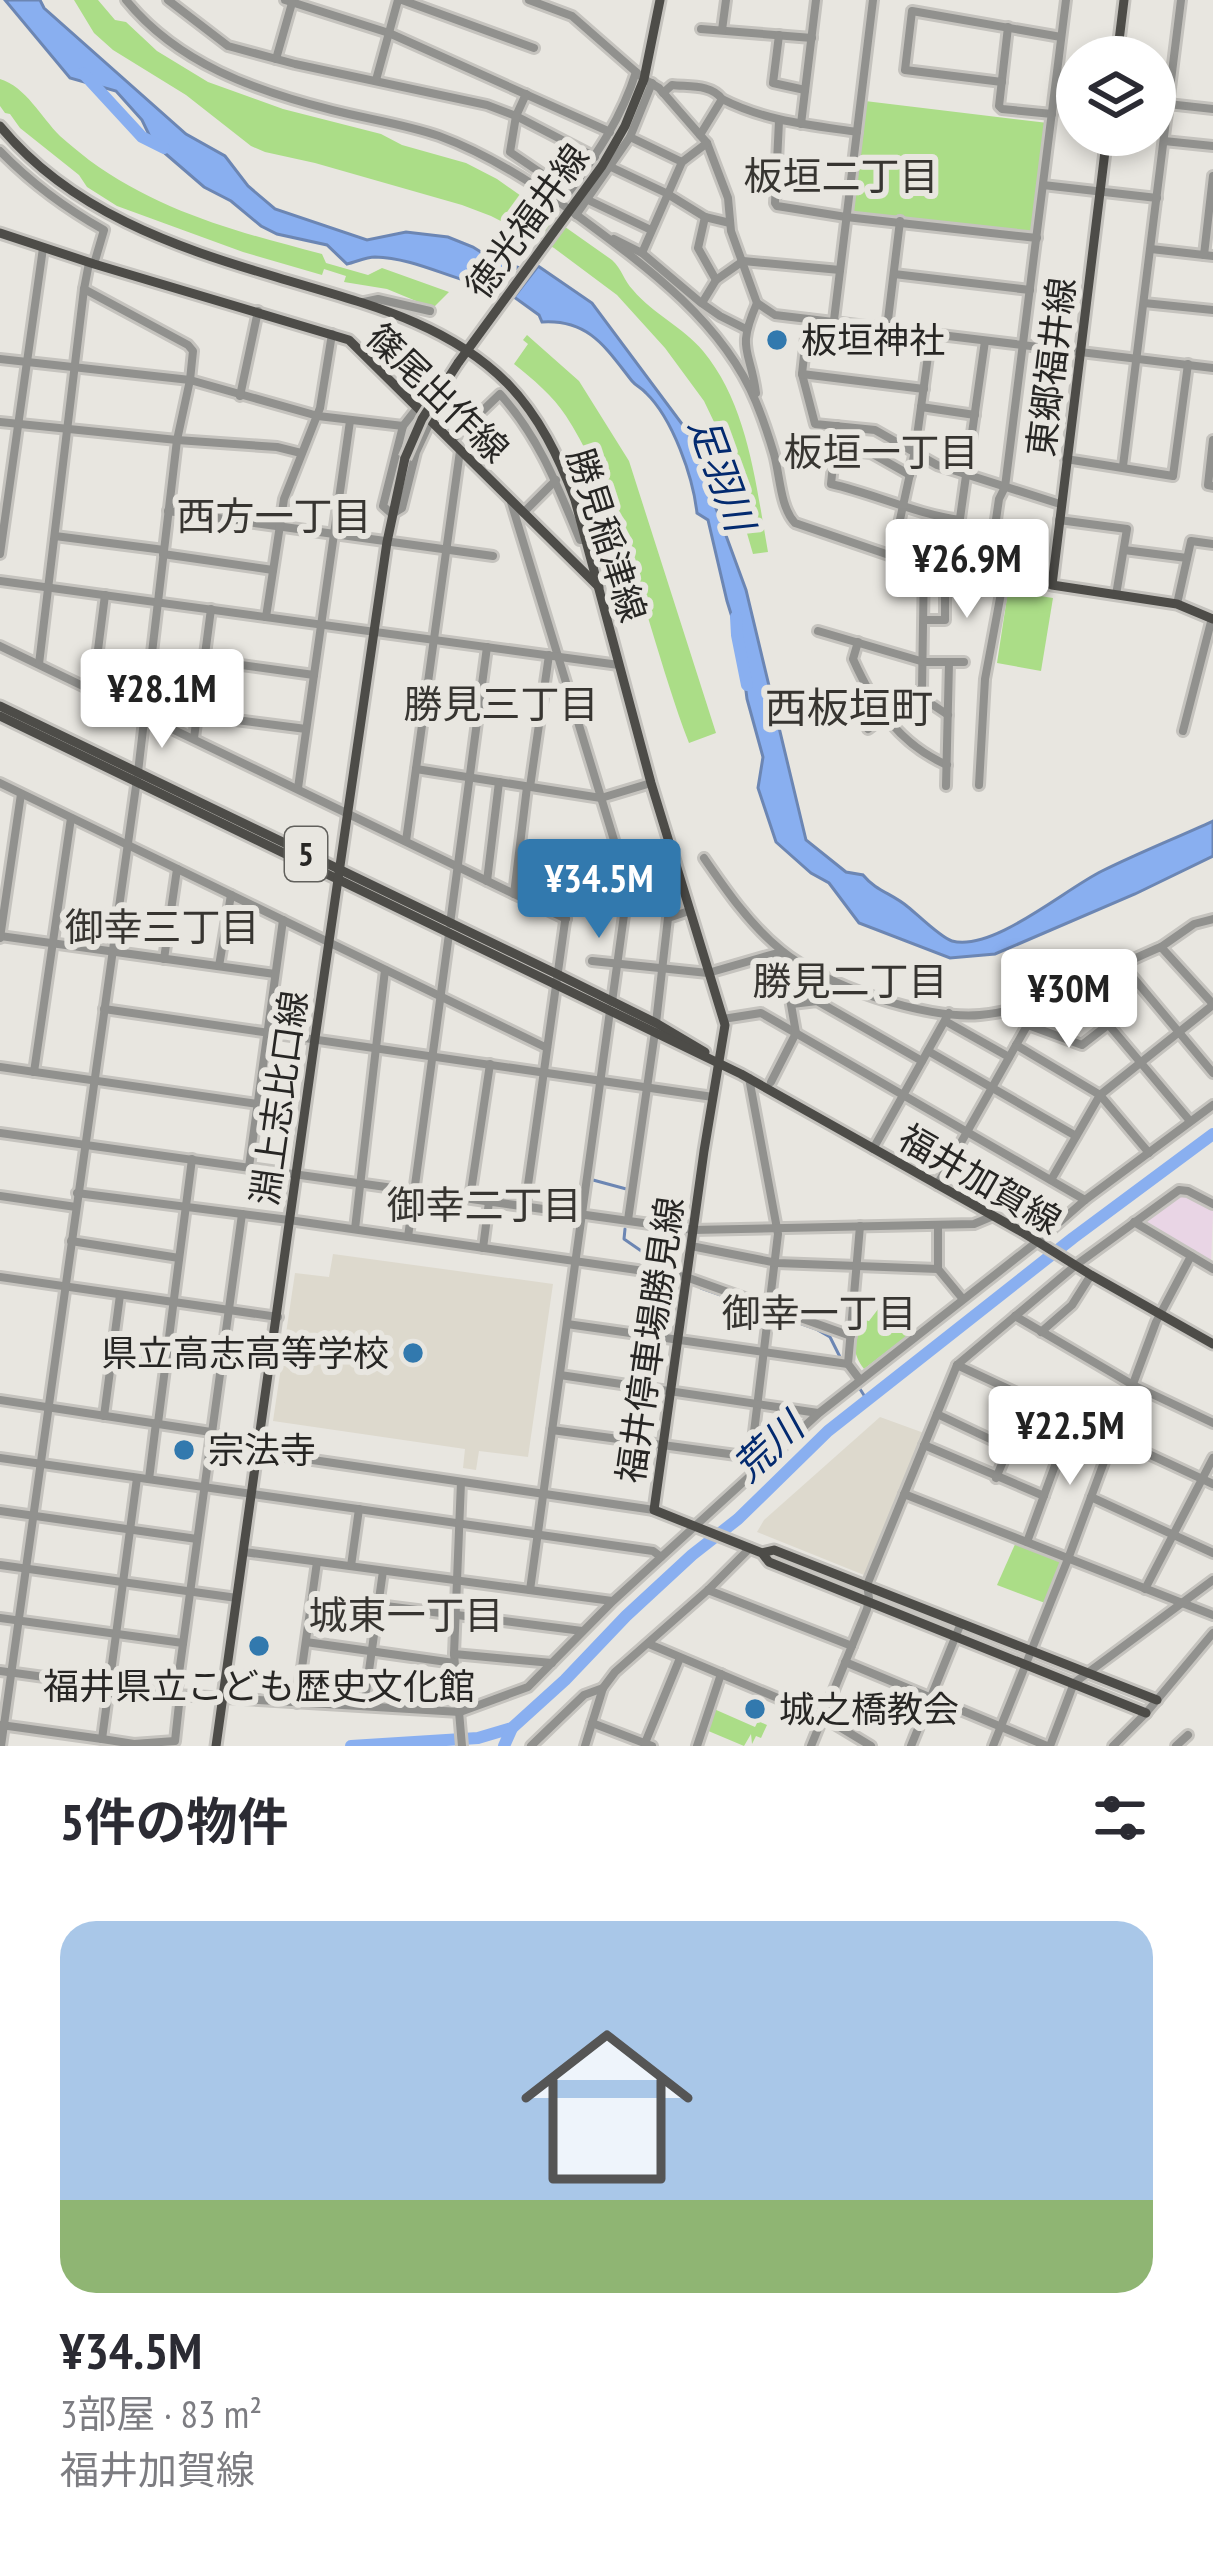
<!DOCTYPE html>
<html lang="ja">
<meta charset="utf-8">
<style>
body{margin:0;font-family:"PT Sans Narrow","Noto Sans JP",sans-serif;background:#f7f7f7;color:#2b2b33;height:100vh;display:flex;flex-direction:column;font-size:45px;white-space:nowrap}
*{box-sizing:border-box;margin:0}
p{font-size:39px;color:#7c7c81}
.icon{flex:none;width:66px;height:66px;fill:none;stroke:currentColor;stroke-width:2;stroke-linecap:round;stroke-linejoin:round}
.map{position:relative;height:1746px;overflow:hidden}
.sheet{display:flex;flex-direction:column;background:#fff;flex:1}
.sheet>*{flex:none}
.tools{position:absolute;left:1056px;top:36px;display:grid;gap:24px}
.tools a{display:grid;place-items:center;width:120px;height:120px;border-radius:50%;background:#fff;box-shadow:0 6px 18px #0003;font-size:60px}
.price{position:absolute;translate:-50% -102px;padding:0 27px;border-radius:12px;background:#fff;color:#222;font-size:39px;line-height:78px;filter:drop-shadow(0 3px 6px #0008)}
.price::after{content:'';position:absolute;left:50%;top:72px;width:36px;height:27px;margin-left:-18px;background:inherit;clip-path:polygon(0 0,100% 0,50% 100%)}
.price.current{background:#3279ae;color:#fff}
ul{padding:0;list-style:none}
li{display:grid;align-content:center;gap:24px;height:636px;padding:0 60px}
li span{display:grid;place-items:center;height:372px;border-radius:36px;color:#555}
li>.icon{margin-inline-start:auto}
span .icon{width:216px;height:216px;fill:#fffc;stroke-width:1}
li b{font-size:51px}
h2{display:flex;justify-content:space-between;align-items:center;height:144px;padding:0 60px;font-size:51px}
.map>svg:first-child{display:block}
</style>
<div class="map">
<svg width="1213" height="1746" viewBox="0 0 1213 1746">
<rect width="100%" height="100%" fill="#e8e6e0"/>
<!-- commercial -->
<polygon fill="#e9d5e5" points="1182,1195 1213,1211 1211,1263 1147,1226 1147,1220"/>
<!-- built -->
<g fill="#ddd9cd">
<polygon points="333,1254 553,1284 528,1457 479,1451 476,1470 463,1468 465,1449 273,1421 295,1273 329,1277"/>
<polygon points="880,1417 924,1433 864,1575 757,1532 764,1520"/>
</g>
<!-- green -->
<g fill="#abdd87">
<path d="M 74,0 L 98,0 L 115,20 L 126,22 L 157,51 L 208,82 L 283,109 L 381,134 L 402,145 L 466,163 L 497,179 L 612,260 C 622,269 624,281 633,290 C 653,314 683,327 703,351 C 748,405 756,485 768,552 L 753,554 L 724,454 L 726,447 L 704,401 L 665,348 L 617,295 L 554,248 L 491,216 L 462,205 L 315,163 L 265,152 L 251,146 L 186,95 L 113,50 L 94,33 Z"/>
<path d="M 0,79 C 26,87 41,117 60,136 C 69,144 79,152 89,160 C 160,212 238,232 322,254 L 326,263 L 368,275 L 382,268 L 449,292 L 433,308 L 387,289 L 344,282 L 346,276 L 324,269 L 322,275 L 243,252 L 117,206 L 87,187 L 79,175 L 20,128 L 10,114 L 5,113 L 0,106 Z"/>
<polygon points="865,101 1048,123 1034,236 850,213"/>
<path d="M 527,335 L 579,381 L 629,461 L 716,733 L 689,743 C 649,639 626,509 566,416 C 553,396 533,379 514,364 L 528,344 L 523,340 Z"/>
<polygon points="1008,591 1053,598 1041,671 997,663"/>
<path d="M 882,1304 L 897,1308 L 916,1329 L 864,1369 C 851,1352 854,1338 855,1318 L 869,1321 Z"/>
<polygon points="1016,1542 1062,1561 1045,1603 997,1585"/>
<polygon points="714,1709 755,1727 758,1721 767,1725 761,1738 756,1736 752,1744 751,1734 744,1746 706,1730"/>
</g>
<!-- water -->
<g fill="#89aff0" stroke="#6c86b3" stroke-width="3">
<path d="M 5,0 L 40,0 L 44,8 L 186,134 L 225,156 L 248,186 L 275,209 L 367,240 L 406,232 L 448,237 L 473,247 L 495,261 L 517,267 L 498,288 C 456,283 418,258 375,257 C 366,257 356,262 347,264 L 327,245 L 277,234 L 261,226 L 231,201 L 204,187 L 153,143 L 142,120 L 116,91 L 70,78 Z"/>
<path d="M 538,266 L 592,303 L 688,432 L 746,590 L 806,840 L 846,872 L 863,875 C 876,891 893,894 908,907 C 917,914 941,938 952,941 C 993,952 1065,889 1102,871 C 1138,853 1176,838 1213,821 L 1213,856 L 1135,894 L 995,954 L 950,958 L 859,923 L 829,883 L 811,873 L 776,842 L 758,788 L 763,757 L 747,699 L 740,643 L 727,601 L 708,520 L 697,513 C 693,477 673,419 646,393 C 642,388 636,386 632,381 C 606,348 589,319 542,322 L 539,315 L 514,297 Z"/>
</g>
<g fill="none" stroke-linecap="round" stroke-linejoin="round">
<!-- stream -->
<g stroke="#6c86b3" stroke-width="3">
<polyline points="593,1180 630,1190"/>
<polyline points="625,1229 624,1239 663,1266"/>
<polyline points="701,1288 816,1329 830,1337 840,1357"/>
<polyline points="860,1389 867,1400"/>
</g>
<!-- river -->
<g stroke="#89aff0" stroke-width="12">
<polyline points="83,73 142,137 164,148"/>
<polyline points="736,617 737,635 747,685"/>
<polyline points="351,1746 478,1738 512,1728 565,1680 626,1616 692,1555 738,1519 828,1431 1073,1238 1213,1134"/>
<polyline points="504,1746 512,1728"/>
</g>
<!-- minor casing -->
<g stroke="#c5c3be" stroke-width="14">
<g id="minor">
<path d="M 126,0 C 177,63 255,91 332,110 C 367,119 404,124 439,136 C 488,154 532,182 574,213 C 643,264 722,320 756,402 C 763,419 769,437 774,454 C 780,475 780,507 795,523 L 892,556 L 1052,585"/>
<polyline points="168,0 228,46 295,64 487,105 516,116 595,157"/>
<polyline points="285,0 389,33 610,132"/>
<polyline points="402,0 534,48"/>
<polyline points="529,0 572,16 644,79 659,88 707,143 728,198 731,231 757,303 775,315 1213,368"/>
<polyline points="1008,27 999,106 1002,109 1052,114"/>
<polyline points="701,29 812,38"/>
<polyline points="722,30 726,0"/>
<polyline points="779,35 773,83 805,90"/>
<polyline points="276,59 292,3"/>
<polyline points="376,80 398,0"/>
<polyline points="1002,82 905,70 912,11 1061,37"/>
<path d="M 663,93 L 672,85 C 689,87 711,84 722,99"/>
<path d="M 526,94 L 516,116 L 510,152 L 569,192 C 597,154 622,117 636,72"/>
<polyline points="1168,104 1213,109"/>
<polyline points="779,121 775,203 777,206 846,217 1037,238"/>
<polyline points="801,124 816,0"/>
<path d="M 700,135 L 722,99 C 765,121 810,125 857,132"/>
<polyline points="630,137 682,162"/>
<polyline points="1164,141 1213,146"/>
<path d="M 0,151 C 31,183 65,208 104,230 L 94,264"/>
<polyline points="611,167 666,193 705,217 730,223"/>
<polyline points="1043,185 1157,198"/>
<polyline points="586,199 651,230"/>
<polyline points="576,215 630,137 652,83"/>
<polyline points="705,217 698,248 716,280"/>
<polyline points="614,239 642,253 700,302 720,316 746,329"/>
<polyline points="1151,249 1213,256"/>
<polyline points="642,253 682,162 707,143"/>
<polyline points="1204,255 1213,176"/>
<polyline points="894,274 1030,290"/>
<polyline points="364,302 378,299 430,311"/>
<polyline points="702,303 716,280 743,261 840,270"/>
<polyline points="1144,303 1213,310"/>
<polyline points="808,319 802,374 815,424 875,430 937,465 1060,504"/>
<polyline points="834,320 873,0"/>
<polyline points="887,328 900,221"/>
<polyline points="0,359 190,380 318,416 403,426"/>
<polyline points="802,374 924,389"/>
<path d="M 756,393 C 750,348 736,351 757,303"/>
<polyline points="240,396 258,311"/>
<polyline points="418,407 403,426 383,506 392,514 402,508 416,452 431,420"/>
<polyline points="921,407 975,415"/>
<polyline points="0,422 177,440 277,447 301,453"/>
<path d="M 837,426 L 831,484 C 875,494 916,514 960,520"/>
<polyline points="1213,440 1208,485 1213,486"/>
<path d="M 451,441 L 500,394 C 539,437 558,487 580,540 L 586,540"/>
<polyline points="834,449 871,453 910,475"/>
<polyline points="1066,459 1173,476 1188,364"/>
<polyline points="1123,466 1181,0"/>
<polyline points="511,502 628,886 612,1002"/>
<polyline points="168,511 493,556"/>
<polyline points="523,513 556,480"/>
<polyline points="1059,520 1127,529 1116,595"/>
<polyline points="55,536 164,550"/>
<polyline points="1124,550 1187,558"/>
<polyline points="0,554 43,248"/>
<polyline points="163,554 273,570"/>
<polyline points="892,556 915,451 931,334"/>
<polyline points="924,563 922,688 930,703 948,715"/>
<polyline points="953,568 985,341"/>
<polyline points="988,574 999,499 1005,487 1066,0"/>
<polyline points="0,581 619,665"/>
<polyline points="1177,604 1191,541 1213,544"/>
<polyline points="266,617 284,499 320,408 332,334"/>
<polyline points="924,620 945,620 945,567"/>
<polyline points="818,631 924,662 964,662"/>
<path d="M 858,642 L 853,659 C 874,706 899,744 947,765"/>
<polyline points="0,646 566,919"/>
<polyline points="205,660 314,675"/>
<polyline points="39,664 84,289 89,263"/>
<polyline points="93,689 105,595"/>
<polyline points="197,715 306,729"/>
<polyline points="868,729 922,688"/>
<polyline points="1183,731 1212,618"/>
<polyline points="194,738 211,609"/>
<polyline points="416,769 601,798 651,783"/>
<polyline points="0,783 547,1048"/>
<polyline points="979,785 985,679 1004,577"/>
<polyline points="946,786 949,663"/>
<polyline points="530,787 549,655"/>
<polyline points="298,788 350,421"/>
<polyline points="406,841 460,451"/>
<path d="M 704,858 C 726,890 750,925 781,950 C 823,985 925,1020 980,1015 C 1041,1010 1104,970 1161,947 L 1213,1004"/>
<polyline points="487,881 499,782"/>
<polyline points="514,894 527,787"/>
<polyline points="450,924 487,647"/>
<polyline points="0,936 275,974"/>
<polyline points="0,938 21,794"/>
<polyline points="1161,947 1194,924 1213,919"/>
<polyline points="164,959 177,869"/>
<polyline points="592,961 708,973 781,952"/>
<polyline points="1121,963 1213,1073"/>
<polyline points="219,966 231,895"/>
<polyline points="1075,985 1190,1121"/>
<polyline points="792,1004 817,1001 922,1061"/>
<polyline points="104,1009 713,1097"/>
<polyline points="723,1019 761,1013 1085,1200"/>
<polyline points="945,1021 1009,1057"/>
<polyline points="656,1023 668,918 689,911"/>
<polyline points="1028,1025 1082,1045 1109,1024"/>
<polyline points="1016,1045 1100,1095 1149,1153"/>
<polyline points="928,1051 1076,1136"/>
<polyline points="0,1067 258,1104"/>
<polyline points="34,1072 71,818"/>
<polyline points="749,1078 778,1234 751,1457 760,1467"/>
<polyline points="771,1082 796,1033 782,953"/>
<polyline points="0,1133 693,1230 974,1224 993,1216"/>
<polyline points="873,1149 949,1013"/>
<polyline points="249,1167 283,920"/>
<polyline points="1051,1180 1100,1095 1213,1005"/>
<polyline points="937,1185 1041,1001"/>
<polyline points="77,1193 289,1220 686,1277 851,1336"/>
<polyline points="0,1196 76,1207"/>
<polyline points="470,1198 490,1064"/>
<polyline points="525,1206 571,879 628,886 678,872"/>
<polyline points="628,1220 655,1032"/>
<polyline points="1134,1222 1213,1269"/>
<polyline points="938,1225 938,1269 962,1298"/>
<polyline points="355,1229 385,970"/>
<polyline points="408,1237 449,934"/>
<polyline points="71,1241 179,1258"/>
<polyline points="691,1246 777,1263 938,1269"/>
<polyline points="483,1248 489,1202"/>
<polyline points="0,1277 278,1317"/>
<polyline points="1015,1316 1133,1385 1213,1423"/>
<polyline points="567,1324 848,1364"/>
<polyline points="1041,1332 1072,1305 1091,1275"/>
<polyline points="112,1356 166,1364"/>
<polyline points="957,1365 1213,1484"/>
<polyline points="560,1375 818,1413"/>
<polyline points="860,1380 848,1364 860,1226"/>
<polyline points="0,1400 211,1432 265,1453 654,1510"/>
<polyline points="937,1414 1009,1448"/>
<polyline points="104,1416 120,1295"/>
<polyline points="158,1423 192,1159"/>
<polyline points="552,1430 751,1457"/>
<polyline points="924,1445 1044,1496"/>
<polyline points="0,1458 653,1551 661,1557"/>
<polyline points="996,1478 1029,1399"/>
<polyline points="149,1479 156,1423"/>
<polyline points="461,1482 454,1654 462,1746"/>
<polyline points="904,1494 1213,1615"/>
<polyline points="1091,1497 1213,1553"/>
<polyline points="0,1511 197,1539"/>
<polyline points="1027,1542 1072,1419"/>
<polyline points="244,1552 612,1601"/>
<polyline points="0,1565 237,1598"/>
<polyline points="351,1566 359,1509"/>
<polyline points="1145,1589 1213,1458"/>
<polyline points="530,1590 610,1011"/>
<polyline points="708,1590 852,1646"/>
<polyline points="378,1605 582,1631"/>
<polyline points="0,1618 183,1643"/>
<polyline points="306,1642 454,1663"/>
<polyline points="649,1644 823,1717 871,1746"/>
<polyline points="454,1654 552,1663"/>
<polyline points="845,1662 1047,1746"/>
<polyline points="0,1671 176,1695 460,1712 528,1687 613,1601 819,1413 1038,1241 1085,1200 1213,1105"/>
<polyline points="176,1695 242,1214"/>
<polyline points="297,1703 317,1562"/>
<polyline points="364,1706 383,1571"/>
<polyline points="592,1723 652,1746"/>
<polyline points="1,1725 102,1739 137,1478"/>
<polyline points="102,1739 134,1744 175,1741 180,1695"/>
<polyline points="645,1743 680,1658"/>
<polyline points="1,1746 138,772 177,440 190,380 193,351 188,345 84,289"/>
<polyline points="531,1746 584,1695 603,1688"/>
<polyline points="585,1746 603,1688 615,1672 708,1590 750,1548"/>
<polyline points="697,1746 721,1674"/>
<polyline points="811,1746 867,1609 869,1598 867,1585 957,1365 1076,1265 1179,1190 1188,1191 1213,1204"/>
<polyline points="911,1746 961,1623"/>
<polyline points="993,1746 1068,1559 1156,1322 1191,1256"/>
<polyline points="1050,1746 1074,1683 1213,1580"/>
<polyline points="1113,1746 1146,1713 1213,1633"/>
<polyline points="1176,1746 1188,1735"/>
</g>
</g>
<!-- major casing -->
<g stroke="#c5c3be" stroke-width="15">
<g id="major">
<polyline points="1117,57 1124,0"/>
<path d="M 0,126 C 70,211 174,247 276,277 C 358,302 444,320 507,383 C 539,416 559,457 575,500 L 651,783 L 725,1025 L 704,1151 L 654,1510 L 762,1553 L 769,1562 L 1146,1713"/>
<polyline points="1107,135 1052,585 1177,604 1213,619"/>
<polyline points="0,233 94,264 349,340 599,587"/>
<polyline points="458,363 602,166 625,126 644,79 660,0"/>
<polyline points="0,706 559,975 656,1023 705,1052"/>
<polyline points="0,716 741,1074 1022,1232 1091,1275 1213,1344"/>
<polyline points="762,1553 774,1550 1157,1700"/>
<polyline points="216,1746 315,1038 387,542 405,458"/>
</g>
</g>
<!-- minor -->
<use href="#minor" stroke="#91918e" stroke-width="8"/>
<!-- major -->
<use href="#major" stroke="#4d4c48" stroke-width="9"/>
<!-- major-bridge casing -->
<g stroke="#c5c3be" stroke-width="15" stroke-linecap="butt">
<polyline id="major-bridge" points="405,458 422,419 458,363"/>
</g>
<!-- major-bridge -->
<use href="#major-bridge" stroke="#4d4c48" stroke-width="9"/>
</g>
<!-- markers -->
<g fill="#3279ae" stroke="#e8e6e0" stroke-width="4.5">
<circle cx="777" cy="340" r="12"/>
<circle cx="413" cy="1353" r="12"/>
<circle cx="184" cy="1450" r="12"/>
<circle cx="259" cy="1646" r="12"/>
<circle cx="755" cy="1709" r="12"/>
</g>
<g text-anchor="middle" stroke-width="12" stroke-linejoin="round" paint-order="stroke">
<!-- shield labels -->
<rect fill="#e8e6e0" stroke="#61605c" stroke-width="3" x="285" y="827" width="42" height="54" rx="9"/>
<g font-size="33" font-weight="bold" fill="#272624">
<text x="306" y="866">5</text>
</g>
<!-- street labels -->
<g font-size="36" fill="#272624" stroke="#e8e6e0">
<text transform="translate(527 221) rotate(-54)" y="13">徳光福井線</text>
<text transform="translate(1051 367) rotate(-83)" y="13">東郷福井線</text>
<text transform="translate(438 393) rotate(44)" y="13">篠尾出作線</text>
<text transform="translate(607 535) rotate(72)" y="13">勝見稲津線</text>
<text transform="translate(279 1098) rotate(-82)" y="13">淵上志比口線</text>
<text transform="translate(980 1179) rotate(30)" y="13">福井加賀線</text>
<text transform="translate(650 1340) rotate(-82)" y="13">福井停車場勝見線</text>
</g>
<!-- poi labels -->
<g font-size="36" fill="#272624" stroke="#e8e6e0" text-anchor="start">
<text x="801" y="353">板垣神社</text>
<text x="389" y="1366" text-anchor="end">県立高志高等学校</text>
<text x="208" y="1463">宗法寺</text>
<text x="259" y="1699" text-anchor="middle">福井県立こども歴史文化館</text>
<text x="779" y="1722">城之橋教会</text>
</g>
<!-- neighbourhood labels -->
<g font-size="39" fill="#373531" stroke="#e8e6e0">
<text x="841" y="190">板垣二丁目</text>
<text x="881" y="466">板垣一丁目</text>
<text x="274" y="530">西方一丁目</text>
<text x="501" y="718">勝見三丁目</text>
<text x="162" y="941">御幸三丁目</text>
<text x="850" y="995">勝見二丁目</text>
<text x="484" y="1219">御幸二丁目</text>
<text x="819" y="1327">御幸一丁目</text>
<text x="406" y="1629">城東一丁目</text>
</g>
<!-- water labels -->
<g font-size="39" font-style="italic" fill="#032a6f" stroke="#e8e6e0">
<text transform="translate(722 474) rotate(70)" y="14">足羽川</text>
<text transform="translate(768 1447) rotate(-43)" y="14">荒川</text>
</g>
<!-- quarter labels -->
<g font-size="42" fill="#373531" stroke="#e8e6e0">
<text x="849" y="723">西板垣町</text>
</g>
</g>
</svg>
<div class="tools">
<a><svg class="icon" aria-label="layers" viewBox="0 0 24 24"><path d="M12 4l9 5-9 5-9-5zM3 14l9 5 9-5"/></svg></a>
</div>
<b class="price" style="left:967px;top:621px">¥26.9M</b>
<b class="price" style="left:162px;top:751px">¥28.1M</b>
<b class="price current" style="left:599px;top:941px">¥34.5M</b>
<b class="price" style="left:1069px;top:1051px">¥30M</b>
<b class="price" style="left:1070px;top:1488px">¥22.5M</b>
</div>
<section class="sheet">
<h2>5件の物件<svg class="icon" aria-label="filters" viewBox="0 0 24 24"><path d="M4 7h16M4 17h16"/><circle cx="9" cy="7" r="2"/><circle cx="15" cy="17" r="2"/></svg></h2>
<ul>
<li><span style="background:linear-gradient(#a9c7e8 75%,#8fb573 0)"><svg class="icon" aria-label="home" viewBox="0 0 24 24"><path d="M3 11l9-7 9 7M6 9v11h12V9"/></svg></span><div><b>¥34.5M</b><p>3部屋 · 83 m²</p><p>福井加賀線</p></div></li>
</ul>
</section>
